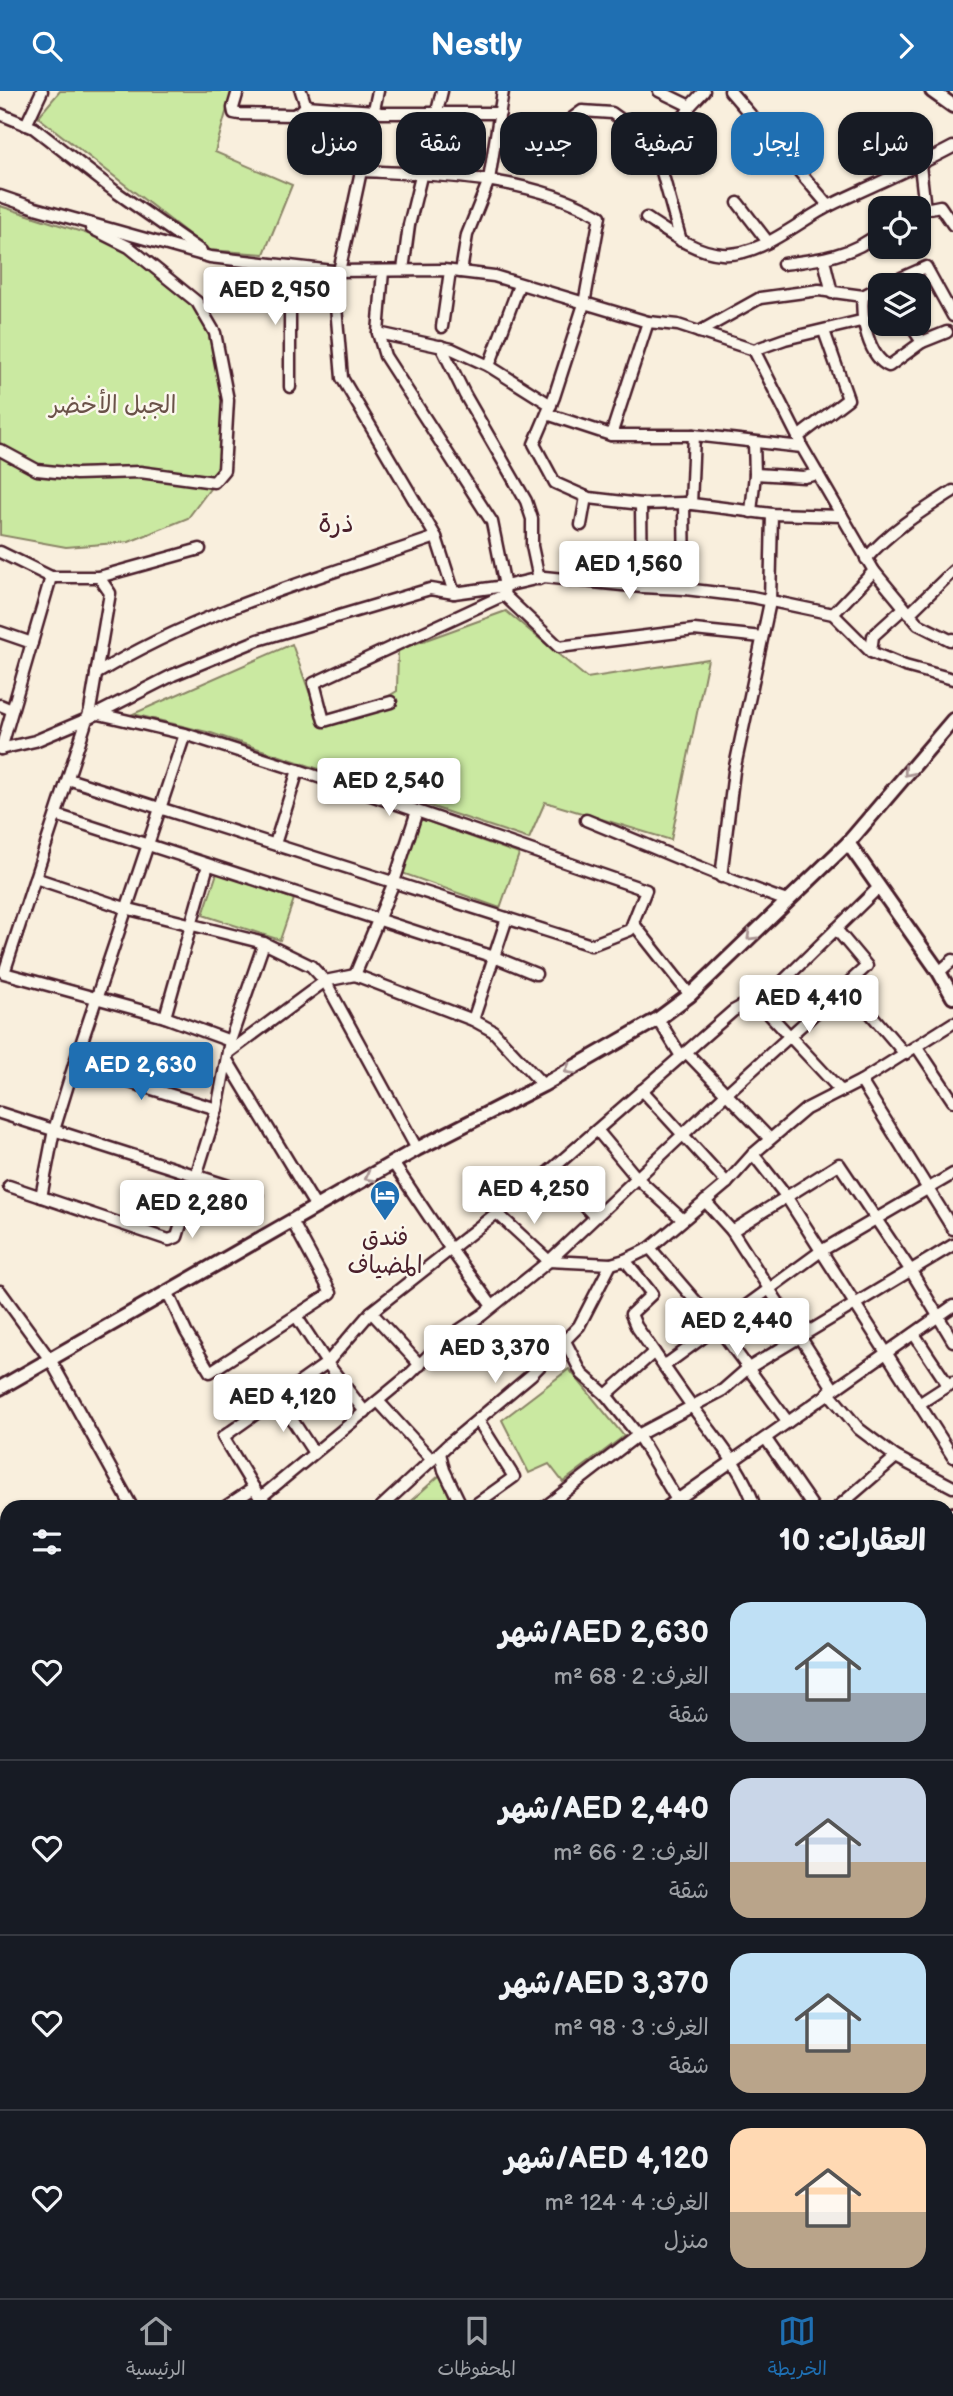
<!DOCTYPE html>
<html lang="ar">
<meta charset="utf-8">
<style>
body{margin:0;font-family:"Balsamiq Sans","Playpen Sans Arabic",sans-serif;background:#242831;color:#f1f3f6;direction:rtl;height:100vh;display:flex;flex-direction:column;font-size:26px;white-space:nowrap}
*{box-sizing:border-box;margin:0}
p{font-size:23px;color:#9ea1a6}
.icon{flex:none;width:38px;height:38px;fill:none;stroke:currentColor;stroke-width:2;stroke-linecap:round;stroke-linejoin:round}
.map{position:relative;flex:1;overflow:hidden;direction:ltr}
.sheet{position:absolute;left:0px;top:1409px;width:954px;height:800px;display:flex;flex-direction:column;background:#171b24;border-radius:21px 21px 0 0;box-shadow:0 2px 5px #0004;direction:rtl}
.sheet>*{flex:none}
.hud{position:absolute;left:21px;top:21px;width:912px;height:63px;direction:rtl;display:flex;gap:14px}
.tools{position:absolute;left:868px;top:105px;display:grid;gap:14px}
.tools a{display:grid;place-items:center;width:63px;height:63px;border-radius:14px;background:#171b24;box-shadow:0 2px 5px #0004;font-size:35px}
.price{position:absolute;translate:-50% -60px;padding:0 16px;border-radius:7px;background:#fff;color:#222;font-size:23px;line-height:46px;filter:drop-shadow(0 2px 4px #0008)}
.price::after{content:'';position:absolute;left:50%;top:42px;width:21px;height:16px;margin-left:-10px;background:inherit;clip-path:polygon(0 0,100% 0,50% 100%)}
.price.on{background:#1f6fb2;color:#fff}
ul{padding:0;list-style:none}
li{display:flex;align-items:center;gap:21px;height:175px;padding:0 28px}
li+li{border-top:2px solid #363941}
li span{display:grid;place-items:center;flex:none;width:196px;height:140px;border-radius:21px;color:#555}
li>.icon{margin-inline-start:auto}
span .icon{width:84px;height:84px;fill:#fffc;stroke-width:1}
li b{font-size:30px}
h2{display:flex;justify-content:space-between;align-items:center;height:84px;padding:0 28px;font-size:30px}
.pill{padding:0 24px;border-radius:21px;background:#171b24;box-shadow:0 2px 5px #0004;font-size:24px;line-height:63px}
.pill.on{background:#1f6fb2;color:#fff}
header{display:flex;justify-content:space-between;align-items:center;height:91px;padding:0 28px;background:#1f6fb2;color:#fff;font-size:32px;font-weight:700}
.menu{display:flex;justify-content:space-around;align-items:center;height:98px;border-top:2px solid #363941;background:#171b24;font-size:19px;color:#9ea1a6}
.menu a{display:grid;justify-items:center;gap:4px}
.menu .on{color:#1f6fb2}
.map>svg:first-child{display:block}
</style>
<header><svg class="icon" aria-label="forward" viewBox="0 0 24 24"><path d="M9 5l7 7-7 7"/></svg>Nestly<svg class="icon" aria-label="search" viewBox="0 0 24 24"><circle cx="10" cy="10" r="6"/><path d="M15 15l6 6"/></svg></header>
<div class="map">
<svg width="953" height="2207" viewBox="0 0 953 2207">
<rect width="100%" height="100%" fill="#f9efdd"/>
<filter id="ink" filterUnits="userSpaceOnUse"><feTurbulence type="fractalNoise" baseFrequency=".0143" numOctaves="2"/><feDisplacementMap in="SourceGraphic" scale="14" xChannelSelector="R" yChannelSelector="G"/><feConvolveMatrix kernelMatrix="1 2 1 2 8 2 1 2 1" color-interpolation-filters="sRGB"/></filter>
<g filter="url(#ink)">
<!-- built -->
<g fill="#f7e6cc">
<polygon points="0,1576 7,1587 7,1611 0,1616"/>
<polygon points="0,1987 7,1988 7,2202 233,2202 231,2207 0,2207"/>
</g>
<!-- green -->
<g fill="#cae9a1" stroke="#8a8466" stroke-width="2">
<polygon points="60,0 232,0 215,61 292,94 264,163 209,159 38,26"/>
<polygon points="0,115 129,156 197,211 215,242 228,309 224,379 188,427 129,451 66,456 0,444"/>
<polygon points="506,520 587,587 708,568 671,749 545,711 529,748 211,642 133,623 292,553 315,617 346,631 397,600 398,559"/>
<polygon points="421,728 519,763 500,817 402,782"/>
<polygon points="217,782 294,808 280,849 203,824"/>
<polygon points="569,1278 624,1345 563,1391 549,1373 529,1382 502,1329"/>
<polygon points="440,1384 454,1416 404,1416"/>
<polygon points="953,1685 953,1724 947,1723 947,1692"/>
</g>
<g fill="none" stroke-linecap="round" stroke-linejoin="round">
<!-- minor casing -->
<g stroke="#4a1f2b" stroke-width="15">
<g id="minor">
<polyline points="238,0 233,17 234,22 239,23 293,24 300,21 306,15 374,20 381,22 500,22"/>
<polyline points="301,0 306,15"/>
<polyline points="659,0 690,15"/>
<polyline points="730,0 829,115"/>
<polyline points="0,23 34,37 116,101 201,160"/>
<polyline points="26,34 42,0"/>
<polyline points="563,34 582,20 612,22 640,42 656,59 681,150"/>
<polyline points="652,55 686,23 690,15 704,0"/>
<polyline points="920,74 925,118 940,115 953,134"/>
<path d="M 363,80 C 443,84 529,85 600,125 L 584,213 L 554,306 L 534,353 L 555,392 L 589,407 L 641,413 L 684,412 L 772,423 L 842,425"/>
<polyline points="0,105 35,117 210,166 333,180 444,179 494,185 648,231 678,234 754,259 785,248 865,229"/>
<polyline points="738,112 768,151"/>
<path d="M 646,127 C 669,142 694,161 722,163 C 761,166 799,129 833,113 C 873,94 914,77 953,56"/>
<polyline points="824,169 832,202"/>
<path d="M 783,173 C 817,169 853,165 880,141"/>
<polyline points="290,175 290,296"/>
<polyline points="403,179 409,134 442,0"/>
<polyline points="333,180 342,287 436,446 454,502"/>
<path d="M 339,180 C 353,120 365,60 378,0"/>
<polyline points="383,180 378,242 385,265 492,431 505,495 504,504 559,556 694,539 762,546"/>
<polyline points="461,181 467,144 489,89 503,0"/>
<polyline points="885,194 926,176 953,225"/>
<path d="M 863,205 C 860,226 869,267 889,275 L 922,251 L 947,241"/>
<polyline points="910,233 922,251"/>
<polyline points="442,236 450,180"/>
<polyline points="699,241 760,207 819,199 863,205 880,196"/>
<polyline points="378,242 452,258 489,275 551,314"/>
<polyline points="441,255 465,304 526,410 532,428 532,455 539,488"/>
<polyline points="754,259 801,352"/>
<polyline points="489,275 519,194"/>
<polyline points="547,323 611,344 694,344 802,356 874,480 918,533 950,549 953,548"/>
<polyline points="611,344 648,231"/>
<polyline points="798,346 848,308 824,240"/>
<polyline points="0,359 37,379 76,383 140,381 214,391 224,379 228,309 215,242 197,211 129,156 91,137"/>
<polyline points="755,383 804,386 818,383"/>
<polyline points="684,412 685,498"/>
<polyline points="641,413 642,496"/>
<polyline points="691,413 694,344"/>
<polyline points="751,421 755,383 754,351"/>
<polyline points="581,434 586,406"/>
<polyline points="0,461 51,486 99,486 200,458"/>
<path d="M 866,468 C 890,440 922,420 953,400"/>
<polyline points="99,486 110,502 90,619 4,882 165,926 230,950"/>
<polyline points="833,523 874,480"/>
<polyline points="909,523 953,480"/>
<polyline points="0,541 32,552"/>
<polyline points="871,561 873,545 904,517"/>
<path d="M 96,583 C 201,519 321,486 436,446"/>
<polyline points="391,611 324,630 314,592 504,504"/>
<polyline points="0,614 12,619"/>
<polyline points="0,658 35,650 87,628 173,584 258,549 430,498 454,502 505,495 544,486 642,496 685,498 752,506 833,523 871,561 905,575 953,588"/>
<polyline points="1,658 51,486"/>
<polyline points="68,688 591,854 630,839 646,799 298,679 185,643 99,623"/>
<polyline points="56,724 494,866 536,883"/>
<path d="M 586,729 C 653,756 719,786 787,810"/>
<polyline points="275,753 298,679"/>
<polyline points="721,786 734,680 770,511 772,423"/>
<polyline points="35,787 125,817 264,852 311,875 325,890 417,1058"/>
<polyline points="633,832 690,904"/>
<polyline points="939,881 953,869"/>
<polyline points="355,884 394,791 417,720"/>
<polyline points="781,893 812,924"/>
<polyline points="755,908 841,1000"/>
<polyline points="870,922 905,963"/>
<polyline points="165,926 208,774"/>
<polyline points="658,928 681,965"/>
<polyline points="473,929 507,827"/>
<polyline points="917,956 953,1010"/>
<polyline points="686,961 770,1048"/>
<polyline points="228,962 325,890 355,884 473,929 493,940 543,994"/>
<polyline points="227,969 316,1116"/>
<polyline points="74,974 217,1018"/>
<polyline points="861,990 953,1138"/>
<polyline points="642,999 727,1092"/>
<polyline points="0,1022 257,1104"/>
<polyline points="597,1039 637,1087 682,1128"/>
<polyline points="753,1063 786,1105 953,1366"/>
<polyline points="393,1072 450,1157 492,1215"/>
<polyline points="551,1079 595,1126"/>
<polyline points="9,1095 169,1149 177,1146 217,1018 230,950 264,852"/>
<polyline points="41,1106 54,1039 74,974 185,643"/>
<polyline points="705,1110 732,1140 833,1297"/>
<polyline points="498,1123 549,1170 611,1173 625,1169 650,1157 727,1092 753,1063 806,1018 861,990 953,932"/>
<polyline points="732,1140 839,1073 911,1180 953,1250"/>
<polyline points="650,1157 717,1235 788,1331"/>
<path d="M 625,1169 L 652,1203 L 631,1223 L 636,1235 C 655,1262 673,1289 692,1315 C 716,1348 742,1376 755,1416"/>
<polyline points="0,1200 51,1270 132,1416"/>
<polyline points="168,1202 186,1241 210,1281 331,1202 292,1130"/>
<polyline points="371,1221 420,1274"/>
<polyline points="296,1225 327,1272 365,1321"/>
<polyline points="914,1243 948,1294"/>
<polyline points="565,1250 582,1283 606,1304"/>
<polyline points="654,1261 606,1304 638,1344 681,1416"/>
<polyline points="664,1275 821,1160 953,1083"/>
<polyline points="828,1301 859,1338 896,1366 953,1396"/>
<polyline points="278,1307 314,1362"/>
<polyline points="378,1310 432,1369"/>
<polyline points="919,1313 953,1291"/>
<polyline points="766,1348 813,1416"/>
<polyline points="440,1362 444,1379 462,1416"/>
<polyline points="260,1407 409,1284 443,1250 482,1224 549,1170 726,1003 867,875 836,838"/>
<polyline points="225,1416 254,1397"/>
<polyline points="261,1416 260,1407 223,1346 327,1272 371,1221 551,1079 733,920 777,896 878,797"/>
<polyline points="381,1416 450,1352 531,1284 579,1235 611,1173"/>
<polyline points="472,1416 514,1386 478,1329"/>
<polyline points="545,1416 638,1344 723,1299 747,1278 953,1154"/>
<polyline points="667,1416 953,1215"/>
<polyline points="838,1416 896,1366"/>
<polyline points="947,1442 953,1446"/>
<polyline points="947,1495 953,1498"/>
<polyline points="947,1649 953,1651"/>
<polyline points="947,1759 953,1757"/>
<polyline points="0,1772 7,1766"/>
<polyline points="0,1991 7,1993"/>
<polyline points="0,2157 7,2157"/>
<polyline points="141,2202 147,2207"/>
<polyline points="301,2202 304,2207 314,2207"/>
<polyline points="364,2202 364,2207"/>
<polyline points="222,2207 223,2202"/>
<polyline points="335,2207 335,2202"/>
<polyline points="514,2207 570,2205 630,2207"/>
<polyline points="843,2207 844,2202"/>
</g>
</g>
<!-- tertiary casing -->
<g stroke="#4a1f2b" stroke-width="18">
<g id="tertiary">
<polyline points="932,0 953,15"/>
<polyline points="848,752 939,881 953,906"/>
<polyline points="0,1297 417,1058 543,994 658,928 690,904 848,752 953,629"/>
<polyline points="947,1435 953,1423"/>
<polyline points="0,1524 7,1525"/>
<polyline points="0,1930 7,1931"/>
<polyline points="947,2114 953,2116"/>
</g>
</g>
<!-- secondary casing -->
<g stroke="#4a1f2b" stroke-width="19">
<polyline id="secondary" points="0,1983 7,1985"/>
</g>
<!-- primary casing -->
<g stroke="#4a1f2b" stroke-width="21">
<g id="primary">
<polyline points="0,1948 7,1949"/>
<polyline points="0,1967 7,1968"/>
<polyline points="947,2131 953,2133"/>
<polyline points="947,2149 953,2151"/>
</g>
</g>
<!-- minor -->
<use href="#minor" stroke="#fbf7ec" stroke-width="10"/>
<!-- tertiary -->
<use href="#tertiary" stroke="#fbf7ec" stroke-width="12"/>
<!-- secondary -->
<use href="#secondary" stroke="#fbf7ec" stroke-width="14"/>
<!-- primary -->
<use href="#primary" stroke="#fbf7ec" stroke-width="16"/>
</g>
<!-- one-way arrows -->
<defs><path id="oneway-chevron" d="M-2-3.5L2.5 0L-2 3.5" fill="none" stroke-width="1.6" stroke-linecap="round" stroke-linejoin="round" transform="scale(1.75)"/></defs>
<g stroke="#ab9695">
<use href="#oneway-chevron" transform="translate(908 681) rotate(131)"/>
<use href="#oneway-chevron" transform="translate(751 845) rotate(136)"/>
<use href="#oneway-chevron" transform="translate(569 979) rotate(150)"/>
<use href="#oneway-chevron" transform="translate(369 1086) rotate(150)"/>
</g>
</g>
<!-- icons -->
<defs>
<g id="hotel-pin" transform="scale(1.575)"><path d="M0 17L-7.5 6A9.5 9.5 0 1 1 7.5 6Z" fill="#1f6fb2" stroke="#fbf7ec"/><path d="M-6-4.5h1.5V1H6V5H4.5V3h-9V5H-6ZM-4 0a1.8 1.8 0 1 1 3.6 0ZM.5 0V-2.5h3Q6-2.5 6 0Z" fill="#fff"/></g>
</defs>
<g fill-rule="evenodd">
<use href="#hotel-pin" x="385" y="1104"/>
</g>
<g text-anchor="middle" stroke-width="5" stroke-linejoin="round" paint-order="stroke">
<!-- park labels -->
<g font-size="24" fill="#6a5248" stroke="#fbf7ec">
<text x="113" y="322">الجبل الأخضر</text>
</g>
<!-- poi labels -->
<g font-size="24" fill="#4a1f2b" stroke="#fbf7ec">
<text x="385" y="1154">فندق<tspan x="385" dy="28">المضياف</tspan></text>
</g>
<!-- neighbourhood labels -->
<g font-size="26" fill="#4a1f2b" stroke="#fbf7ec">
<text x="336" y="441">ذرة</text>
</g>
</g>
</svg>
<div class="tools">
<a><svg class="icon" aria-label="locate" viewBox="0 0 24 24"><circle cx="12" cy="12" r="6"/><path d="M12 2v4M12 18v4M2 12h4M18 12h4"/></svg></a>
<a><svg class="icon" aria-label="layers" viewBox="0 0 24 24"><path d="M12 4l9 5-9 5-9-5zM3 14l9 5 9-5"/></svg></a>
</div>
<b class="price" style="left:275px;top:236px">AED 2,950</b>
<b class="price" style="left:629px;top:510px">AED 1,560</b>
<b class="price" style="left:389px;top:727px">AED 2,540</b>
<b class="price" style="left:809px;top:944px">AED 4,410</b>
<b class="price on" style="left:141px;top:1011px">AED 2,630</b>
<b class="price" style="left:534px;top:1135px">AED 4,250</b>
<b class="price" style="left:192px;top:1149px">AED 2,280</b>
<b class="price" style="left:737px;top:1267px">AED 2,440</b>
<b class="price" style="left:495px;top:1294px">AED 3,370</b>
<b class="price" style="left:283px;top:1343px">AED 4,120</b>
<div class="hud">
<a class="pill">شراء</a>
<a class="pill on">إيجار</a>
<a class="pill">تصفية</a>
<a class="pill">جديد</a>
<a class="pill">شقة</a>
<a class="pill">منزل</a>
</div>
<section class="sheet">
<h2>العقارات: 10<svg class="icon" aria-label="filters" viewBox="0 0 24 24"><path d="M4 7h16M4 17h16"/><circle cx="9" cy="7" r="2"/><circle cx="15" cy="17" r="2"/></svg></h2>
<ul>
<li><span style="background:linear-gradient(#bfe0f5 65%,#9aa5b1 0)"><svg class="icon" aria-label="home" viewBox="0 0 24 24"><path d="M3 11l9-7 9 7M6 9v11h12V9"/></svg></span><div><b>AED 2,630/شهر</b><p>الغرف: 2 · 68 m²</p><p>شقة</p></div><svg class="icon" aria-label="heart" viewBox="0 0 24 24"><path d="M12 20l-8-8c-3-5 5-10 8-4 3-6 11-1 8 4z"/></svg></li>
<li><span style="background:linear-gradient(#c9d6e8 60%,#b9a48a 0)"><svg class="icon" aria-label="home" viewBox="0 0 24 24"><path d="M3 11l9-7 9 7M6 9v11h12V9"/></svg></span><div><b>AED 2,440/شهر</b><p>الغرف: 2 · 66 m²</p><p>شقة</p></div><svg class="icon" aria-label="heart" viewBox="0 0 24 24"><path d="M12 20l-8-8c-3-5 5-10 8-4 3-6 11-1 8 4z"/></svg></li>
<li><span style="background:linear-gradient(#bfe0f5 65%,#b9a48a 0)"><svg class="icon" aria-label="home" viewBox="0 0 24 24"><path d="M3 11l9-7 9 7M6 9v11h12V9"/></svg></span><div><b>AED 3,370/شهر</b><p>الغرف: 3 · 98 m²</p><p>شقة</p></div><svg class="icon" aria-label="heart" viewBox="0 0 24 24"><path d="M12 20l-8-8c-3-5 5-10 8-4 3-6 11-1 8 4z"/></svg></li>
<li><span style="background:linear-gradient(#ffd9b3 60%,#b9a48a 0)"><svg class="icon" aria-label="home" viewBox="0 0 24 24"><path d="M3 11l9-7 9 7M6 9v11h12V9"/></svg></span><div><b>AED 4,120/شهر</b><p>الغرف: 4 · 124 m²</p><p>منزل</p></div><svg class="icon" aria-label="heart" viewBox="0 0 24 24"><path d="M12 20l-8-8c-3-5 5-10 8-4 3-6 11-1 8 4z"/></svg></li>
</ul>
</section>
</div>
<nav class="menu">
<a class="on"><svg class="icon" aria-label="map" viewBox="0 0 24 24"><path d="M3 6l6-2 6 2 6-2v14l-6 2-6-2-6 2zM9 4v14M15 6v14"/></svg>الخريطة</a>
<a><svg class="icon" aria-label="saved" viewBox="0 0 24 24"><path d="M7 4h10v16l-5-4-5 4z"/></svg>المحفوظات</a>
<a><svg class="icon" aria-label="home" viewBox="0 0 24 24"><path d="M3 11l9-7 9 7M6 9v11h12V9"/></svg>الرئيسية</a>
</nav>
